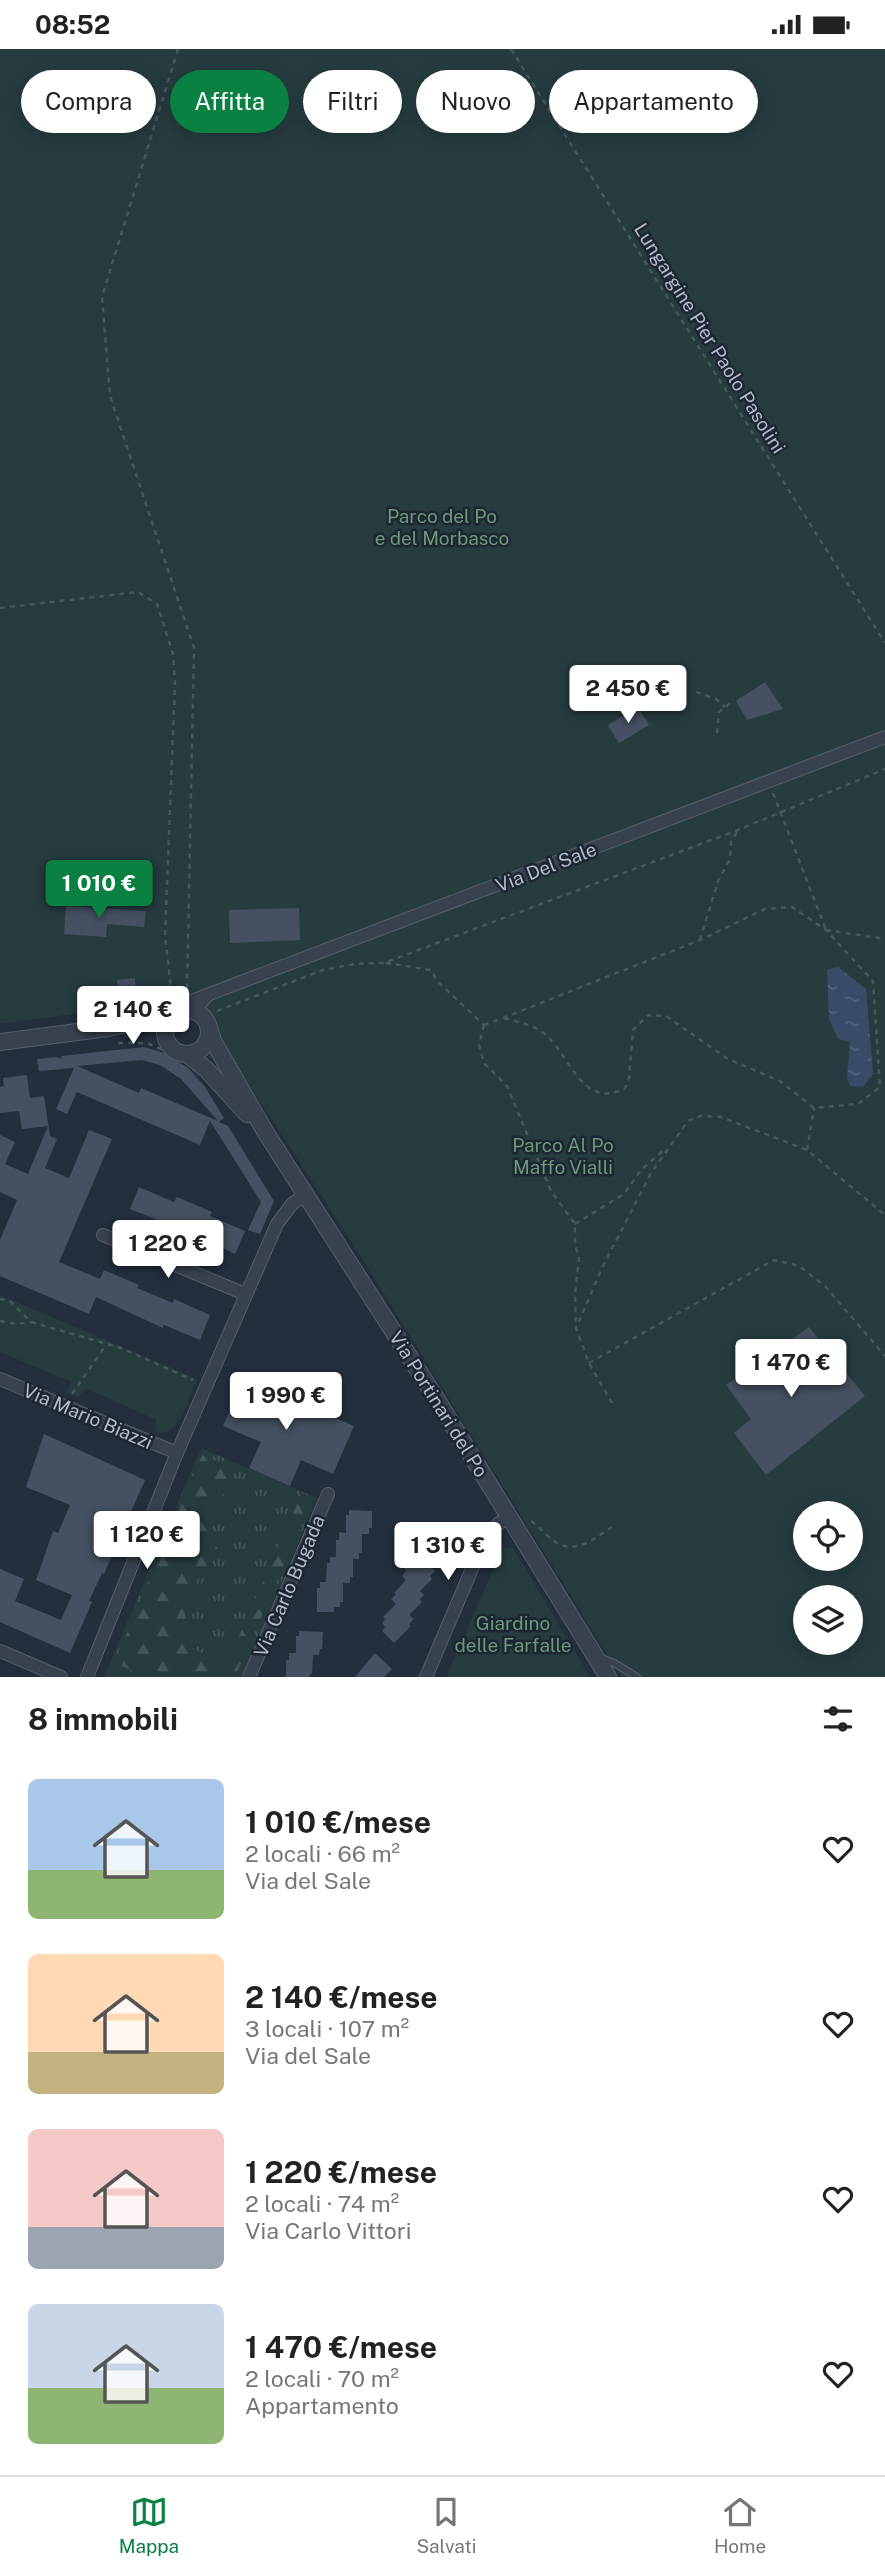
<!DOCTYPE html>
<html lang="it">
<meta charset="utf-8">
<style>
body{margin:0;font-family:"Public Sans",sans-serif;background:#f6f6f6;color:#222;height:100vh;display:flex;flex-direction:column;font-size:26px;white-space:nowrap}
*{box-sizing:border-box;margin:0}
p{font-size:23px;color:#767676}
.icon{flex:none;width:38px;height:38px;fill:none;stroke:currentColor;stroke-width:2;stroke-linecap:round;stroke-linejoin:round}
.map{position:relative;height:1628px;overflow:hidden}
.details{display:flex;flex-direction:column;background:#fff;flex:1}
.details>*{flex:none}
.guide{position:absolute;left:21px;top:21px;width:844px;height:63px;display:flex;gap:14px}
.tools{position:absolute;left:793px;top:1452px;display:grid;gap:14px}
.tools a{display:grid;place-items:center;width:70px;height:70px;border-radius:50%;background:#fff;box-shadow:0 4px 18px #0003;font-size:35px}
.price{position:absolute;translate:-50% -60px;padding:0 16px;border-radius:7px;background:#fff;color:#222;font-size:23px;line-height:46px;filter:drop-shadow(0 2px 4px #0008)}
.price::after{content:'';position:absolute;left:50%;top:42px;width:21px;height:16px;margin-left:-10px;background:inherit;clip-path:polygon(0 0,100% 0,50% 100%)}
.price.current{background:#0b8043;color:#fff}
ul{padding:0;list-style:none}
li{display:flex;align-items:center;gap:21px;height:175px;padding:0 28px}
li span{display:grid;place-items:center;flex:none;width:196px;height:140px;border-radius:10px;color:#555}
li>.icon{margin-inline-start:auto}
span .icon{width:84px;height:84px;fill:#fffc;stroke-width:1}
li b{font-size:30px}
h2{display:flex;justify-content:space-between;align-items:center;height:84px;padding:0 28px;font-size:30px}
.tag{padding:0 24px;border-radius:32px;background:#fff;box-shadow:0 4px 18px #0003;font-size:24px;line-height:63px}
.tag.current{background:#0b8043;color:#fff}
.status{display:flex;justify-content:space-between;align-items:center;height:49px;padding:0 35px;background:#fff;direction:ltr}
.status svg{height:19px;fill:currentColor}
.menu{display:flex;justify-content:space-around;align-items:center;height:98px;border-top:2px solid #e0e0e0;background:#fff;font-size:19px;color:#767676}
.menu a{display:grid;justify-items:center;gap:4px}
.menu .current{color:#0b8043}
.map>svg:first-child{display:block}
</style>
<div class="status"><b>08:52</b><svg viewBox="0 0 49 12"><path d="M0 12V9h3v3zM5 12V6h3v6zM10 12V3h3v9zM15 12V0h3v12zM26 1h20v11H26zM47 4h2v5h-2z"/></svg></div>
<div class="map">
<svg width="885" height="1628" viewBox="0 0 885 1628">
<defs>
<pattern id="grass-tufts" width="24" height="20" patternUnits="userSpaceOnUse" patternTransform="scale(1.75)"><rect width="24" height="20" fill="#263c3f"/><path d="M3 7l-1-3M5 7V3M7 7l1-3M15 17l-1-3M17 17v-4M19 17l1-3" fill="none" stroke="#435659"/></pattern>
<pattern id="forest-firs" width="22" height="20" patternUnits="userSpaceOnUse" patternTransform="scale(1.75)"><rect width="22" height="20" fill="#263c3f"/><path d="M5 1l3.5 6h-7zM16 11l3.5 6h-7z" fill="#435659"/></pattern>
<pattern id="water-ripples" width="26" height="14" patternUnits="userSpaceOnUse" patternTransform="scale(1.75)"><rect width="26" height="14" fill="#394c67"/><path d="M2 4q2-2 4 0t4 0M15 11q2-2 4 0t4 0" fill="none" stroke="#53647b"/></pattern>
</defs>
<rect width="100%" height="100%" fill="#242f3e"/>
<!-- grass -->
<polygon fill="url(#grass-tufts)" points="201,1399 317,1449 241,1628 104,1628"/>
<!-- forest -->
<polygon fill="url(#forest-firs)" points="202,1406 227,1417 230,1436 202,1473 219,1502 204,1520 183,1554 192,1600 227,1614 302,1444 313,1449 235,1628 145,1628 122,1617 120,1600"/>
<!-- park -->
<g fill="#263c3f" fill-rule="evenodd">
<path d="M 0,0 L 885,0 L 885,1628 L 621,1628 L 365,1214 L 234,1012 L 206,964 L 181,957 L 65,966 L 0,975 ZM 805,1465 L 850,1465 L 850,1510 L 805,1510 ZM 805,1549 L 850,1549 L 850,1594 L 805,1594 Z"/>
<path d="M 0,1246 L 197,1330 C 188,1348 180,1390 155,1383 L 156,1371 L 86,1339 L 78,1348 L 67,1343 L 71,1333 L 0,1303 Z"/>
<polygon points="505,1499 513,1499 590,1628 446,1628 500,1505"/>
</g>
<!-- water -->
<polygon fill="url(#water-ripples)" points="838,918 866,940 873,1025 863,1038 850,1037 847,1029 850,993 838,990 829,970 827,921"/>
<!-- building -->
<g fill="#455162" fill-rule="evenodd">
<polygon points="765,633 783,660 747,671 736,652"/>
<polygon points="638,658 649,676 619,694 608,676"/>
<polygon points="66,857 146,862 144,878 107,875 106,888 64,885"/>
<polygon points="299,859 300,891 230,894 229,861"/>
<polygon points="135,929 136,956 79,963 77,949 118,943 117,931"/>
<path d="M 144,998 L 164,1004 L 188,1019 L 205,1038 L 224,1069 L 219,1073 L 228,1077 L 274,1152 L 260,1185 L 248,1181 L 261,1153 L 210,1072 L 200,1096 L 77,1043 L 67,1065 L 56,1060 L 74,1019 L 39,1022 L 37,1010 L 57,1008 L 62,1010 L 61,1007 ZM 142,1011 L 160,1016 L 181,1030 L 218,1072 L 141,1039 L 139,1044 L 77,1017 Z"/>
<polygon points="27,1026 30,1049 44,1047 50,1087 57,1090 45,1119 69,1129 89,1081 112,1090 59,1213 100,1230 104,1221 139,1236 137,1239 173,1254 174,1250 210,1266 200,1291 164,1276 163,1279 96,1248 89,1265 0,1227 0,1191 17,1151 0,1143 0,1086 15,1093 5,1115 28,1125 48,1077 22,1080 19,1062 0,1064 0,1038 4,1037 3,1029"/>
<polygon points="139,1138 174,1153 177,1148 212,1163 210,1167 245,1182 235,1205 200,1188 130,1160"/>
<polygon points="809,1278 865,1347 766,1426 734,1384 751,1370 726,1336"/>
<polygon points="244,1329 354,1377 333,1425 301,1411 290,1437 249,1419 261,1393 223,1377"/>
<polygon points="44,1385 145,1431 104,1525 102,1524 89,1552 92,1553 70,1604 0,1573 0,1520 24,1530 15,1552 61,1571 72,1546 36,1531 53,1482 58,1484 70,1456 26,1438"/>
<polygon points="349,1461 372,1462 372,1479 369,1479 369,1485 362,1485 362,1504 359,1504 359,1510 353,1510 353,1528 350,1528 350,1534 343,1534 343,1553 340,1553 340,1558 334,1558 334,1563 317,1563 317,1539 320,1539 320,1533 326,1533 327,1514 330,1514 330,1508 336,1508 336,1491 339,1491 339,1483 346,1484 346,1466 349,1466"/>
<polygon points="428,1483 444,1499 441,1503 443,1505 430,1518 435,1522 430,1527 432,1530 420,1542 424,1546 420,1550 422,1553 409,1566 414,1570 409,1575 411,1577 394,1594 382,1582 385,1578 382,1574 385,1570 383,1568 396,1555 391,1550 396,1545 394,1544 406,1531 402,1527 406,1522 404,1520 418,1507 413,1502 417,1498 415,1496"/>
<polygon points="299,1582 323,1583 322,1600 320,1600 319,1606 313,1606 312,1625 310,1625 310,1628 286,1628 286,1611 289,1611 289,1604 296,1604 296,1587 299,1587"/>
<polygon points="375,1604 392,1620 384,1628 355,1628"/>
</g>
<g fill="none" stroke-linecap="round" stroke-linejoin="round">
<!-- service casing -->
<g stroke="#565f6c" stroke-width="8">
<polyline id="service" points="599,1608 614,1614 637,1628"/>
</g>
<!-- minor casing -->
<g stroke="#565f6c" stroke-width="14">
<g id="minor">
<polyline points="184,962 181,960 186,954 885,688"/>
<polyline points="201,966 195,961 207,947"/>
<polyline points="103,1186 245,1245"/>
<polyline points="0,1330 177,1404"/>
<polyline points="0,1602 61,1628"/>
<polyline points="87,1628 177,1404 277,1175 292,1155 306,1145"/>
<polyline points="249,1628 328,1445"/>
<polyline points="426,1628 483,1494 498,1475 509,1467"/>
</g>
</g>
<!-- tertiary casing -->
<g stroke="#565f6c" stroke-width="18">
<g id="tertiary">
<circle cx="187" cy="983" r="22"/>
<polyline points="208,976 213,992 266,1084 434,1346 608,1628"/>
<polyline points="0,993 108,979 178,964"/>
<polyline points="187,1005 207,1021 247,1065"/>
</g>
</g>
<!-- path -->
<g stroke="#44595c" stroke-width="2.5" stroke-dasharray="5 5" stroke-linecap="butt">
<polyline points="178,0 102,248 110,347 194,599 187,941"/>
<polyline points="511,0 885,594"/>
<polyline points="0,559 138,543 157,555 173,605 175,633 165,886 172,949"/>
<polyline points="696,643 716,650 725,658"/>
<polyline points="717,684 719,663 734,651"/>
<polyline points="773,744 826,881"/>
<polyline points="826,881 885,890"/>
<polyline points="700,891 718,832 730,810 731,793 737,783"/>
<polyline points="386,914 431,921 437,932 484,976"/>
<polyline points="217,962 323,921 355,915 384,914 738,781 885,720"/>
<path d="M 484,976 L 503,969 L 700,891 L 765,860 L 792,858 L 826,881 L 873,932 L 880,1038 L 858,1055 L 814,1059 L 780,1032 L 728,1010 L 666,967 L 648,966 L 633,981 L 629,1029 L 625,1039 C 584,1061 571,1010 548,988 C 536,976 518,973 503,969"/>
<polyline points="484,976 479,996 484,1014 507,1037 551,1142 575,1175 575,1194 579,1210 575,1244 576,1278"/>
<polyline points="118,994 147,994 172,1005"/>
<polyline points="807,1101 814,1059"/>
<polyline points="575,1175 624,1145 641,1121 665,1100"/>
<polyline points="0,1250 10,1252 31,1273 121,1299 193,1331"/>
<polyline points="0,1272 17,1275 31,1273"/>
<polyline points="589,1314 774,1211 799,1217 825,1237 885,1307"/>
<polyline points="72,1345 106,1296"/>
<polyline points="612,1354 589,1314 576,1279 602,1219 651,1124 688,1072 700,1067 721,1068 807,1101 885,1166"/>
<path d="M 531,1472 C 540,1478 548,1489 557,1494 C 577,1505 595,1489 612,1478"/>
</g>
<!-- service -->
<use href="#service" stroke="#38414e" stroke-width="6"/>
<!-- minor -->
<use href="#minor" stroke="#38414e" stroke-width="12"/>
<!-- tertiary -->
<use href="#tertiary" stroke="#38414e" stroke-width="16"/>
</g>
<g text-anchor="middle" stroke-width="5" stroke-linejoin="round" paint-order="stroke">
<!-- street labels -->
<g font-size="19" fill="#b4bcc9" stroke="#1d2633">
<text transform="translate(710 289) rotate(58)" y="7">Lungargine Pier Paolo Pasolini</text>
<text transform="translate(546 818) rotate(-21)" y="7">Via Del Sale</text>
<text transform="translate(439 1355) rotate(58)" y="7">Via Portinari del Po</text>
<text transform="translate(88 1367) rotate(23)" y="7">Via Mario Biazzi</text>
<text transform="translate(289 1537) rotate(-67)" y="7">Via Carlo Bugada</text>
</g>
<!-- park labels -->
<g font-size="19" fill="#6b9a76" stroke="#1d2633">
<text x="442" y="474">Parco del Po<tspan x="442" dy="22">e del Morbasco</tspan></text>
<text x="563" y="1103">Parco Al Po<tspan x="563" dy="22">Maffo Vialli</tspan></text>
<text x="513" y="1581">Giardino<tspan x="513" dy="22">delle Farfalle</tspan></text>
</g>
</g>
</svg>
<div class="tools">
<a><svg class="icon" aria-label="locate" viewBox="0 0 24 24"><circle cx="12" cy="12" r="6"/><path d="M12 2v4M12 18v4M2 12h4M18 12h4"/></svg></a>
<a><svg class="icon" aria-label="layers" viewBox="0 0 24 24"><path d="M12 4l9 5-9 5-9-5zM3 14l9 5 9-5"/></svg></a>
</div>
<b class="price" style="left:628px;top:676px">2 450 €</b>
<b class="price current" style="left:99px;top:871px">1 010 €</b>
<b class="price" style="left:133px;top:997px">2 140 €</b>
<b class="price" style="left:168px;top:1231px">1 220 €</b>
<b class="price" style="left:791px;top:1350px">1 470 €</b>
<b class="price" style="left:286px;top:1383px">1 990 €</b>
<b class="price" style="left:147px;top:1522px">1 120 €</b>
<b class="price" style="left:448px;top:1533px">1 310 €</b>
<div class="guide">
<a class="tag">Compra</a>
<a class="tag current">Affitta</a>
<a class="tag">Filtri</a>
<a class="tag">Nuovo</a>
<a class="tag">Appartamento</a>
</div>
</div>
<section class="details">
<h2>8 immobili<svg class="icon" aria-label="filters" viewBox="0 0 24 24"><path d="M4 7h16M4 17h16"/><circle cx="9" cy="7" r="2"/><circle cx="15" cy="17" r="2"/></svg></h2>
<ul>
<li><span style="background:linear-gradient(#a9c7e8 65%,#8fb573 0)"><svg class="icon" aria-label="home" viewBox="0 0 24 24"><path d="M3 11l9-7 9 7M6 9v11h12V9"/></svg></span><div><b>1 010 €/mese</b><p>2 locali · 66 m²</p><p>Via del Sale</p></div><svg class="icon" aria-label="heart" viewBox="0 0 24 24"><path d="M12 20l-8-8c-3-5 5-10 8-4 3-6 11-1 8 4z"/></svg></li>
<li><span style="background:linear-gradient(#ffd9b3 70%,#c2b280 0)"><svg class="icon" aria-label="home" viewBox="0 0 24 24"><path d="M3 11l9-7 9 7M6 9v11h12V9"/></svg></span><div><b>2 140 €/mese</b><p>3 locali · 107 m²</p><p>Via del Sale</p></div><svg class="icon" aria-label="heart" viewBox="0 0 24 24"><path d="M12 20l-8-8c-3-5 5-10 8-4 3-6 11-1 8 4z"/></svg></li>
<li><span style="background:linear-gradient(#f6c9c9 70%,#9aa5b1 0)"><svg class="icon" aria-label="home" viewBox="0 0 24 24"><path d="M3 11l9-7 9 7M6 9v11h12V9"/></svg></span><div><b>1 220 €/mese</b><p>2 locali · 74 m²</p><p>Via Carlo Vittori</p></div><svg class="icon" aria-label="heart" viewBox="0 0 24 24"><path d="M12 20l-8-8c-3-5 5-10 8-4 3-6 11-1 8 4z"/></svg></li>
<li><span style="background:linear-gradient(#c9d6e8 60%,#8fb573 0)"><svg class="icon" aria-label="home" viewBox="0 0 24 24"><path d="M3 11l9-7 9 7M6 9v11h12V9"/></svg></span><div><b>1 470 €/mese</b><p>2 locali · 70 m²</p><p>Appartamento</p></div><svg class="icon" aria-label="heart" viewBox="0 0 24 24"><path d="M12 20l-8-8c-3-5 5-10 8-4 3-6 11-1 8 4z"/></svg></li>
</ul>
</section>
<nav class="menu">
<a class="current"><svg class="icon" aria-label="map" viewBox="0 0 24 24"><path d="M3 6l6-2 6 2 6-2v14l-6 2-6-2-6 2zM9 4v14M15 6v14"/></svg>Mappa</a>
<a><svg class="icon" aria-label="saved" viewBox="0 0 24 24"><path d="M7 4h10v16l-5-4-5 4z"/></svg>Salvati</a>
<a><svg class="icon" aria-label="home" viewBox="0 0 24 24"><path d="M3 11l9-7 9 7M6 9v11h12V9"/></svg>Home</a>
</nav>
